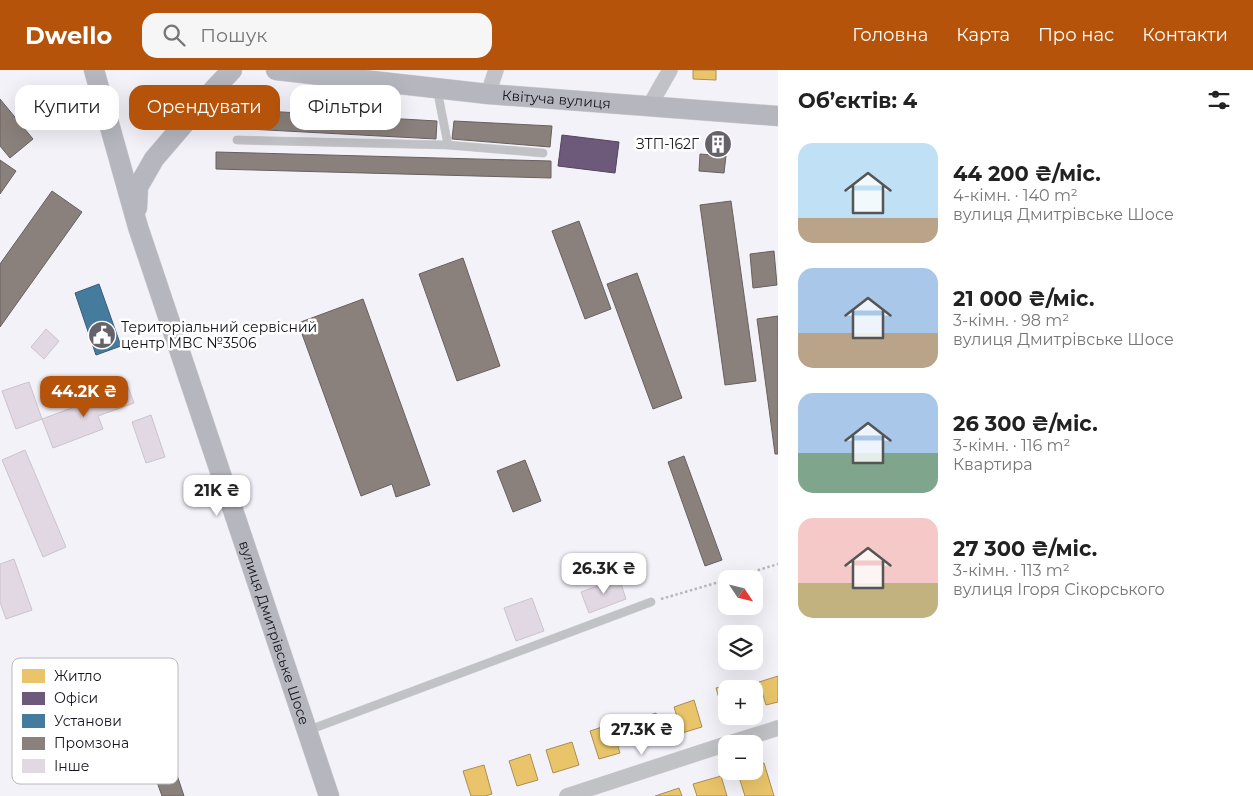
<!DOCTYPE html>
<html lang="uk">
<meta charset="utf-8">
<style>
body{margin:0;font-family:Montserrat,sans-serif;background:#f6f6f6;color:#222;height:100vh;display:flex;flex-direction:column;font-size:19px;white-space:nowrap}
*{box-sizing:border-box;margin:0}
p{font-size:16px;color:#767676}
.icon{flex:none;width:28px;height:28px;fill:none;stroke:currentColor;stroke-width:2;stroke-linecap:round;stroke-linejoin:round}
.map{position:relative;flex:1;overflow:hidden}
.panel{display:flex;flex-direction:column;background:#fff;width:475px}
.panel>*{flex:none}
.banner{position:absolute;left:15px;top:15px;width:475px;height:45px;display:flex;gap:10px}
.needle{width:32px;rotate:125deg}
.tools{position:absolute;left:718px;top:500px;display:grid;gap:10px}
.tools a{display:grid;place-items:center;width:45px;height:45px;border-radius:10px;background:#fff;box-shadow:0 5px 20px #0002;font-size:25px}
.price{position:absolute;translate:-50% -42px;padding:0 11px;border-radius:10px;background:#fff;color:#222;font-size:16px;line-height:32px;filter:drop-shadow(0 1px 2px #0008)}
.price::after{content:'';position:absolute;left:50%;top:30px;width:15px;height:11px;margin-left:-8px;background:inherit;clip-path:polygon(0 0,100% 0,50% 100%)}
.price.on{background:#b45309;color:#fff}
ul{padding:0;list-style:none}
li{display:flex;align-items:center;gap:15px;height:125px;padding:0 20px}
li span{display:grid;place-items:center;flex:none;width:140px;height:100px;border-radius:15px;color:#555}
li>.icon{margin-inline-start:auto}
span .icon{width:60px;height:60px;fill:#fffc;stroke-width:1}
li b{font-size:21px}
h2{display:flex;justify-content:space-between;align-items:center;height:60px;padding:0 20px;font-size:21px}
.tag{padding:0 18px;border-radius:15px;background:#fff;box-shadow:0 5px 20px #0002;font-size:18px;line-height:45px}
.tag.on{background:#b45309;color:#fff}
header{display:flex;align-items:center;gap:30px;box-sizing:border-box;height:70px;padding:0 25px;background:#b45309;color:#fff}
header strong{font-size:24px}
nav{display:flex;gap:28px;margin-inline-start:auto;font-size:18px}
.search{width:350px;height:45px;background:#f6f6f6;display:flex;align-items:center;gap:12px;box-sizing:border-box;padding:0 18px;border-radius:15px;color:#767676;font-size:19px}
main{display:flex;flex:1;min-height:0}
.map>svg:first-child{display:block}
</style>
<header>
<strong>Dwello</strong>
<div class="search"><svg class="icon" aria-label="search" viewBox="0 0 24 24"><circle cx="10" cy="10" r="6"/><path d="M15 15l6 6"/></svg>Пошук</div>
<nav><a>Головна</a><a>Карта</a><a>Про нас</a><a>Контакти</a></nav>
</header>
<main>
<div class="map">
<svg width="778" height="726" viewBox="0 0 778 726">
<rect width="100%" height="100%" fill="#f4f2f9"/>
<!-- homes -->
<g fill="#e9c46a" stroke="#aa8f53">
<polygon points="693,0 716,0 716,10 693,9"/>
<polygon points="778,606 778,632 766,635 759,612"/>
<polygon points="736,612 738,619 726,619 726,646 734,646 725,649 716,618"/>
<polygon points="694,630 702,657 682,663 674,637"/>
<polygon points="656,643 664,668 639,675 632,651"/>
<polygon points="611,654 620,683 599,689 590,661"/>
<polygon points="572,672 579,695 553,703 546,680"/>
<polygon points="530,684 538,710 517,716 509,691"/>
<polygon points="764,693 774,726 745,726 737,701 754,701 754,696"/>
<polygon points="484,695 492,724 485,726 471,726 463,701"/>
<polygon points="721,706 727,726 697,726 693,714"/>
<polygon points="679,718 682,726 655,726"/>
</g>
<!-- offices -->
<polygon fill="#6d597a" stroke="#54445e" points="562,65 619,72 615,103 558,96"/>
<!-- public -->
<polygon fill="#457b9d" stroke="#385c77" points="99,214 121,276 96,285 75,223"/>
<!-- industry -->
<g fill="#8a817c" stroke="#686060">
<polygon points="0,29 33,69 10,88 0,76"/>
<polygon points="230,39 437,51 436,69 229,58"/>
<polygon points="454,51 552,56 550,77 452,69"/>
<polygon points="711,69 725,70 724,80 711,79"/>
<polygon points="216,82 551,91 551,108 216,99"/>
<polygon points="700,84 726,86 724,103 699,101"/>
<polygon points="0,90 16,101 0,124"/>
<polygon points="52,121 82,142 0,257 0,194"/>
<polygon points="731,131 756,311 725,315 700,135"/>
<polygon points="579,151 611,239 585,249 552,161"/>
<polygon points="774,181 777,215 753,218 750,184"/>
<polygon points="463,188 500,296 457,311 419,204"/>
<polygon points="637,203 682,328 653,339 607,214"/>
<polygon points="363,229 430,415 396,427 392,414 361,426 298,253"/>
<polygon points="778,246 778,384 775,384 757,249"/>
<polygon points="684,386 722,490 705,496 668,392"/>
<polygon points="525,390 541,431 513,442 497,401"/>
<polygon points="177,705 184,726 162,726 157,712"/>
</g>
<!-- building -->
<g fill="#e1d8e3" stroke="#cbc4cc">
<polygon points="46,259 59,271 44,289 31,277"/>
<polygon points="29,312 42,349 16,359 2,321"/>
<polygon points="128,317 134,333 98,346 103,359 53,378 42,349"/>
<polygon points="151,345 165,387 146,393 132,352"/>
<polygon points="25,380 66,477 43,487 2,390"/>
<polygon points="14,489 32,540 6,549 0,532 0,494"/>
<polygon points="619,508 626,529 589,543 581,522"/>
<polygon points="532,528 544,561 516,571 504,538"/>
</g>
<g fill="none" stroke-linecap="round" stroke-linejoin="round">
<!-- lane casing -->
<g stroke="#d2cfd5" stroke-width="9">
<g id="lane">
<polyline points="437,19 448,75"/>
<polyline points="237,70 448,75 543,83"/>
<polyline points="309,660 651,532"/>
</g>
</g>
<!-- street casing -->
<g stroke="#d2cfd5" stroke-width="16">
<g id="street">
<polyline points="488,24 496,0"/>
<polyline points="650,35 670,0"/>
<polyline points="727,674 778,658"/>
<polyline points="567,726 726,674"/>
</g>
</g>
<!-- secondary casing -->
<g stroke="#d2cfd5" stroke-width="21">
<g id="secondary">
<path id="s1" d="M 94,0 L 138,157 L 329,726"/>
<path id="s2" d="M 276,0 L 488,24 L 778,46"/>
<polyline points="137,138 138,117 154,89 214,19 232,0"/>
</g>
</g>
<!-- path -->
<g stroke="#b8b6bc" stroke-width="2.5" stroke-dasharray="2.5 2.5" stroke-linecap="butt">
<polyline points="729,509 778,494"/>
<polyline points="661,529 726,510"/>
</g>
<!-- lane -->
<use href="#lane" stroke="#c0c2c6" stroke-width="8"/>
<!-- street -->
<use href="#street" stroke="#c0c2c6" stroke-width="15"/>
<!-- secondary -->
<use href="#secondary" stroke="#b6b7be" stroke-width="20"/>
</g>
<!-- icons -->
<defs>
<g id="building-disc" transform="scale(1.4375)"><circle r="9.5" fill="#65626b" stroke="#fff"/><path d="M-4-6H4V6H1V3H-1V6H-4ZM-2.5-4.3h1.7v1.8h-1.7ZM.8-4.3h1.7v1.8H.8ZM-2.5-1h1.7V.8h-1.7ZM.8-1h1.7V.8H.8Z" fill="#fff"/></g>
<g id="civic-disc" transform="scale(1.4375)"><circle r="9.5" fill="#65626b" stroke="#fff"/><path d="M-.6-6.5H3V-4.5H.6V-3L4-1V1h2V6H-6V1h2V-1L-.6-3ZM-1.2 2.5V6h2.4V2.5Z" fill="#fff"/></g>
</defs>
<g fill-rule="evenodd">
<use href="#building-disc" x="718" y="74"/>
<use href="#civic-disc" x="102" y="265"/>
</g>
<g text-anchor="middle" stroke-width="5" stroke-linejoin="round" paint-order="stroke">
<!-- street labels -->
<g font-size="14" fill="#18141e" stroke="#fff">
<text dy="5" stroke="none"><textPath href="#s2" startOffset="282">Квітуча вулиця</textPath></text>
<text dy="5" stroke="none"><textPath href="#s1" startOffset="591">вулиця Дмитрівське Шосе</textPath></text>
</g>
<!-- poi labels -->
<g font-size="14" fill="#18141e" stroke="#fff" text-anchor="end">
<text x="699" y="79">ЗТП-162Г</text>
<text x="121" y="262" text-anchor="start">Територіальний сервісний<tspan x="121" dy="16">центр МВС №3506</tspan></text>
</g>
</g>
<!-- legend -->
<rect x="12" y="588" width="166" height="126" rx="8" fill="#fff" stroke="#bab8bc" stroke-width="1"/>
<rect x="22" y="599" width="23" height="14" fill="#e9c46a"/>
<rect x="22" y="622" width="23" height="13" fill="#6d597a"/>
<rect x="22" y="644" width="23" height="14" fill="#457b9d"/>
<rect x="22" y="667" width="23" height="13" fill="#8a817c"/>
<rect x="22" y="689" width="23" height="14" fill="#e1d8e3"/>
<g font-size="14" fill="#18141e">
<text x="54" y="611">Житло</text>
<text x="54" y="633">Офіси</text>
<text x="54" y="656">Установи</text>
<text x="54" y="678">Промзона</text>
<text x="54" y="701">Інше</text>
</g>
</svg>
<div class="tools">
<a><svg class="needle" viewBox="-14 -14 28 28"><path d="M0-13l5 13h-10z" fill="#e53935"/><path d="M0 13l5-13h-10z" fill="#767676"/></svg></a>
<a><svg class="icon" aria-label="layers" viewBox="0 0 24 24"><path d="M12 4l9 5-9 5-9-5zM3 14l9 5 9-5"/></svg></a>
<a>+</a>
<a>−</a>
</div>
<b class="price on" style="left:84px;top:348px">44.2K ₴</b>
<b class="price" style="left:217px;top:447px">21K ₴</b>
<b class="price" style="left:604px;top:525px">26.3K ₴</b>
<b class="price" style="left:642px;top:686px">27.3K ₴</b>
<div class="banner">
<a class="tag">Купити</a>
<a class="tag on">Орендувати</a>
<a class="tag">Фільтри</a>
</div>
</div>
<section class="panel">
<h2>Об’єктів: 4<svg class="icon" aria-label="filters" viewBox="0 0 24 24"><path d="M4 7h16M4 17h16"/><circle cx="9" cy="7" r="2"/><circle cx="15" cy="17" r="2"/></svg></h2>
<ul>
<li><span style="background:linear-gradient(#bfe0f5 75%,#b9a48a 0)"><svg class="icon" aria-label="home" viewBox="0 0 24 24"><path d="M3 11l9-7 9 7M6 9v11h12V9"/></svg></span><div><b>44 200 ₴/міс.</b><p>4-кімн. · 140 m²</p><p>вулиця Дмитрівське Шосе</p></div></li>
<li><span style="background:linear-gradient(#a9c7e8 65%,#b9a48a 0)"><svg class="icon" aria-label="home" viewBox="0 0 24 24"><path d="M3 11l9-7 9 7M6 9v11h12V9"/></svg></span><div><b>21 000 ₴/міс.</b><p>3-кімн. · 98 m²</p><p>вулиця Дмитрівське Шосе</p></div></li>
<li><span style="background:linear-gradient(#a9c7e8 60%,#7fa58c 0)"><svg class="icon" aria-label="home" viewBox="0 0 24 24"><path d="M3 11l9-7 9 7M6 9v11h12V9"/></svg></span><div><b>26 300 ₴/міс.</b><p>3-кімн. · 116 m²</p><p>Квартира</p></div></li>
<li><span style="background:linear-gradient(#f6c9c9 65%,#c2b280 0)"><svg class="icon" aria-label="home" viewBox="0 0 24 24"><path d="M3 11l9-7 9 7M6 9v11h12V9"/></svg></span><div><b>27 300 ₴/міс.</b><p>3-кімн. · 113 m²</p><p>вулиця Ігоря Сікорського</p></div></li>
</ul>
</section>
</main>
